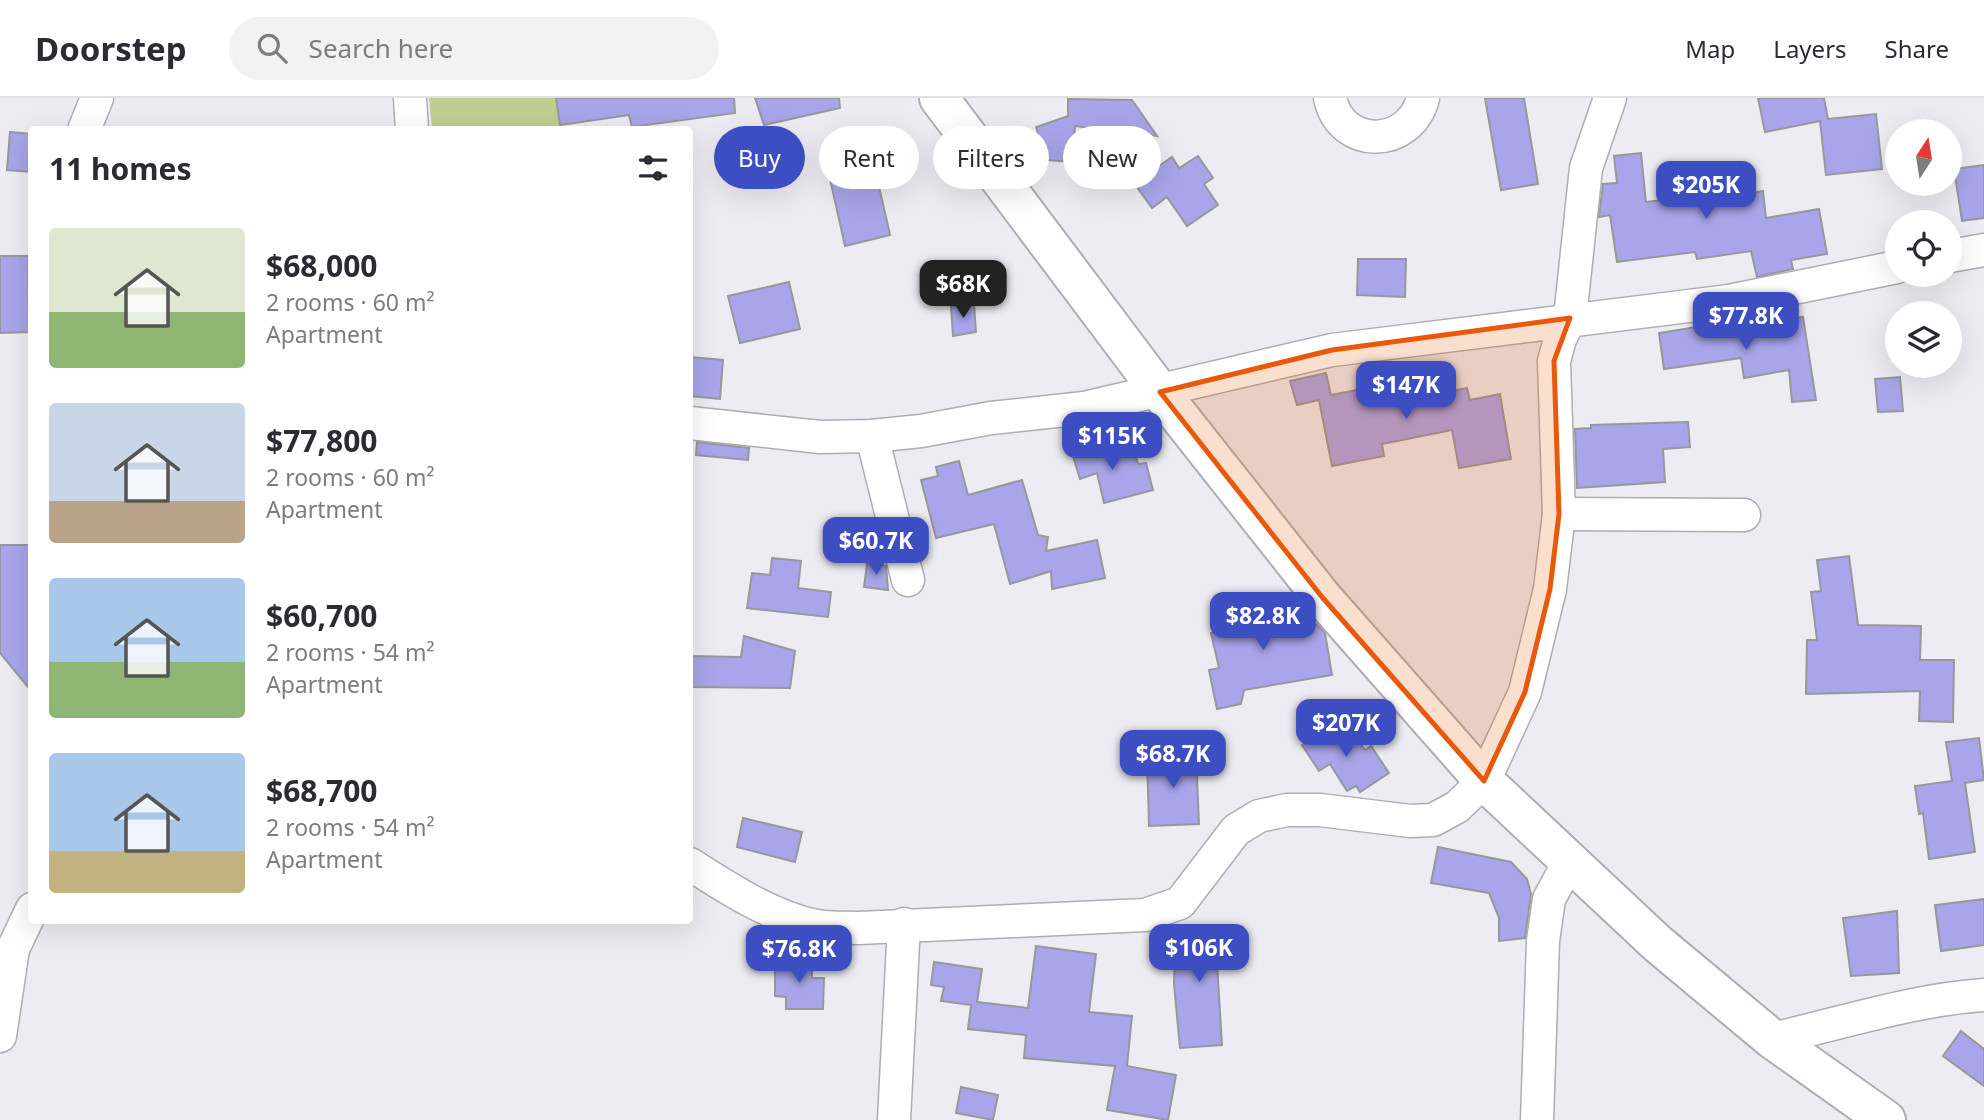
<!DOCTYPE html>
<meta charset="utf-8">
<style>
body{margin:0;font-family:"Noto Sans",sans-serif;background:#f2f2f3;color:#2b2b33;height:100vh;display:flex;flex-direction:column;font-size:26px;white-space:nowrap}
*{box-sizing:border-box;margin:0}
p{font-size:23px;color:#7c7c81}
.icon{flex:none;width:38px;height:38px;fill:none;stroke:currentColor;stroke-width:2;stroke-linecap:round;stroke-linejoin:round}
.map{position:relative;flex:1;overflow:hidden}
.panel{position:absolute;left:28px;top:28px;width:665px;height:798px;display:flex;flex-direction:column;background:#fff;border-radius:7px;box-shadow:0 7px 28px #0002}
.panel>*{flex:none}
.banner{position:absolute;left:714px;top:28px;width:665px;height:63px;display:flex;gap:14px}
.needle{width:46px;rotate:12deg}
.tools{position:absolute;left:1885px;top:21px;display:grid;gap:14px}
.tools a{display:grid;place-items:center;width:77px;height:77px;border-radius:50%;background:#fff;box-shadow:0 7px 28px #0002;font-size:35px}
.price{position:absolute;translate:-50% -60px;padding:0 16px;border-radius:14px;background:#3c4ec1;color:#fff;font-size:23px;line-height:46px;filter:drop-shadow(0 2px 4px #0008)}
.price::after{content:'';position:absolute;left:50%;top:42px;width:21px;height:16px;margin-left:-10px;background:inherit;clip-path:polygon(0 0,100% 0,50% 100%)}
.price.on{background:#222;color:#fff}
ul{padding:0;list-style:none}
li{display:flex;align-items:center;gap:21px;height:175px;padding:0 21px}
li span{display:grid;place-items:center;flex:none;width:196px;height:140px;border-radius:7px;color:#555}
li>.icon{margin-inline-start:auto}
span .icon{width:84px;height:84px;fill:#fffc;stroke-width:1}
li b{font-size:30px}
h2{display:flex;justify-content:space-between;align-items:center;height:84px;padding:0 21px;font-size:30px}
.pill{padding:0 24px;border-radius:32px;background:#fff;box-shadow:0 7px 28px #0002;font-size:24px;line-height:63px}
.pill.on{background:#3c4ec1;color:#fff}
header{display:flex;align-items:center;gap:42px;box-sizing:border-box;height:98px;padding:0 35px;background:#fff;border-bottom:2px solid #e1e1e2}
header strong{font-size:33px}
nav{display:flex;gap:38px;margin-inline-start:auto;font-size:24px}
.search{width:490px;height:63px;background:#f2f2f3;display:flex;align-items:center;gap:18px;box-sizing:border-box;padding:0 24px;border-radius:38px;color:#7c7c81;font-size:26px}
.map>svg:first-child{display:block}
</style>
<header>
<strong>Doorstep</strong>
<div class="search"><svg class="icon" aria-label="search" viewBox="0 0 24 24"><circle cx="10" cy="10" r="6"/><path d="M15 15l6 6"/></svg>Search here</div>
<nav><a>Map</a><a>Layers</a><a>Share</a></nav>
</header>
<div class="map">
<svg width="1984" height="1022" viewBox="0 0 1984 1022">
<rect width="100%" height="100%" fill="#ececf2"/>
<!-- green -->
<polygon fill="#c0ce91" points="429,0 556,0 561,31 432,31"/>
<!-- building -->
<g fill="#a8a5ea" stroke="#97979c" stroke-width="2">
<polygon points="556,0 734,0 735,15 632,29 629,17 560,27"/>
<polygon points="755,0 839,0 840,10 764,27"/>
<polygon points="1485,0 1524,0 1538,86 1501,92"/>
<polygon points="1758,0 1824,0 1828,21 1876,16 1882,71 1826,77 1820,23 1765,34"/>
<polygon points="1068,1 1132,2 1157,38 1075,28 1072,64 1047,62 1036,29 1068,18"/>
<polygon points="10,34 32,36 32,74 7,72"/>
<polygon points="1641,55 1646,104 1702,97 1700,71 1745,67 1748,96 1763,93 1766,120 1819,111 1827,156 1791,162 1793,171 1757,179 1751,153 1697,161 1695,154 1617,164 1610,117 1599,119 1603,86 1617,85 1614,58"/>
<polygon points="1198,58 1213,80 1204,86 1218,107 1187,128 1167,99 1152,110 1134,85 1172,59 1179,70"/>
<polygon points="1984,67 1984,120 1962,123 1954,71"/>
<polygon points="875,71 890,137 845,148 830,81"/>
<polygon points="0,158 28,158 29,234 0,235"/>
<polygon points="1358,161 1406,161 1405,199 1357,197"/>
<polygon points="789,184 800,231 740,245 728,198"/>
<polygon points="974,206 976,234 953,238 951,208"/>
<polygon points="1803,219 1816,302 1792,304 1789,272 1744,280 1741,260 1664,271 1659,235 1728,224 1731,238 1785,230 1784,222"/>
<polygon points="690,259 723,262 720,301 690,298"/>
<polygon points="1326,275 1331,297 1378,288 1380,300 1436,288 1438,296 1467,290 1470,302 1500,296 1511,361 1459,370 1452,332 1382,346 1384,358 1332,368 1319,302 1297,307 1290,283"/>
<polygon points="1900,279 1903,313 1878,314 1875,281"/>
<polygon points="1688,324 1690,349 1663,351 1665,384 1577,390 1575,331 1591,330 1591,327"/>
<polygon points="1103,341 1109,362 1135,356 1138,366 1146,365 1153,392 1104,405 1097,375 1080,381 1071,352"/>
<polygon points="697,344 749,350 748,362 696,357"/>
<polygon points="959,363 968,397 1022,382 1038,437 1048,439 1046,453 1097,442 1105,480 1052,491 1051,473 1010,486 994,426 936,440 921,382 938,378 936,369"/>
<polygon points="0,447 32,447 32,594 0,555"/>
<polygon points="1849,458 1858,527 1921,528 1920,562 1954,562 1953,624 1919,623 1920,593 1806,596 1807,542 1817,542 1811,494 1821,493 1817,462"/>
<polygon points="772,460 801,463 798,490 831,494 828,519 747,510 752,475 770,477"/>
<polygon points="867,466 886,468 888,492 864,489"/>
<polygon points="1271,496 1277,532 1316,526 1325,535 1332,577 1244,592 1241,606 1217,611 1209,572 1219,570 1211,535 1225,532 1220,508"/>
<polygon points="744,538 795,553 790,590 690,589 690,558 741,559"/>
<polygon points="1335,625 1347,642 1354,637 1365,652 1371,648 1389,675 1360,694 1356,688 1347,693 1330,666 1319,673 1302,647"/>
<polygon points="1979,640 1984,682 1965,685 1975,754 1929,761 1923,715 1919,716 1915,688 1952,683 1946,644"/>
<polygon points="1196,656 1199,726 1149,728 1147,658"/>
<polygon points="743,720 802,734 795,764 737,749"/>
<polygon points="1438,749 1511,764 1527,781 1531,796 1525,840 1499,843 1499,820 1489,795 1431,785"/>
<polygon points="1984,801 1984,847 1941,853 1935,807"/>
<polygon points="1897,813 1899,875 1851,878 1843,820"/>
<polygon points="1176,827 1212,828 1211,839 1235,840 1234,866 1217,865 1222,947 1180,950 1174,886"/>
<polygon points="1036,848 1096,856 1089,914 1132,918 1127,968 1176,977 1168,1022 1107,1012 1115,968 1024,960 1026,937 968,931 971,907 941,903 944,889 931,887 934,864 982,871 977,904 1028,910"/>
<polygon points="775,861 812,862 812,880 824,880 823,911 786,911 786,899 775,898"/>
<polygon points="1961,933 1984,951 1984,988 1943,958"/>
<polygon points="961,989 998,997 993,1022 956,1015"/>
</g>
<g fill="none" stroke-linecap="round" stroke-linejoin="round">
<!-- minor casing -->
<g stroke="#adadb2" stroke-width="35">
<g id="minor">
<polyline points="410,0 412,32"/>
<path d="M 1330,0 C 1341,52 1410,51 1423,0"/>
<polyline points="84,32 97,0"/>
<polyline points="1950,158 1984,152"/>
<polyline points="690,325 820,339 872,338 921,333 991,320 1084,310 1332,252 1729,203 1897,169"/>
<polyline points="872,338 908,482"/>
<polyline points="1559,416 1744,417"/>
<path d="M 690,766 C 727,790 772,819 816,828 C 830,831 845,829 859,830 L 1145,817 L 1180,805 L 1236,732 L 1259,718 L 1287,712 L 1320,712 L 1410,723 L 1433,722 L 1457,709 L 1484,683 L 1525,594 L 1550,491 L 1559,416 L 1554,263 L 1560,241 L 1570,220 L 1586,70 L 1610,0"/>
<polyline points="0,938 13,851 32,811"/>
<path d="M 1772,941 C 1843,925 1911,902 1984,897"/>
<polyline points="894,1022 904,826"/>
<polyline points="1537,1022 1543,843 1549,801 1569,764"/>
</g>
</g>
<!-- major casing -->
<g stroke="#adadb2" stroke-width="42">
<polyline id="major" points="939,0 1160,294 1322,499 1484,683 1658,846 1772,941 1886,1022"/>
</g>
<!-- minor -->
<use href="#minor" stroke="#fff" stroke-width="32"/>
<!-- major -->
<use href="#major" stroke="#fff" stroke-width="38"/>
</g>
<!-- marked area -->
<path fill="#e8590c" fill-opacity="0.2" stroke="#e8590c" stroke-width="5" stroke-linejoin="round" d="M 1570,220 L 1554,263 L 1559,416 L 1550,491 L 1525,594 L 1484,683 L 1322,499 L 1160,294 L 1332,252 Z"/>
</svg>
<div class="tools">
<a><svg class="needle" viewBox="-14 -14 28 28"><path d="M0-13l5 13h-10z" fill="#e53935"/><path d="M0 13l5-13h-10z" fill="#7c7c81"/></svg></a>
<a><svg class="icon" aria-label="locate" viewBox="0 0 24 24"><circle cx="12" cy="12" r="6"/><path d="M12 2v4M12 18v4M2 12h4M18 12h4"/></svg></a>
<a><svg class="icon" aria-label="layers" viewBox="0 0 24 24"><path d="M12 4l9 5-9 5-9-5zM3 14l9 5 9-5"/></svg></a>
</div>
<b class="price" style="left:1706px;top:123px">$205K</b>
<b class="price on" style="left:963px;top:222px">$68K</b>
<b class="price" style="left:1746px;top:254px">$77.8K</b>
<b class="price" style="left:1406px;top:323px">$147K</b>
<b class="price" style="left:1112px;top:374px">$115K</b>
<b class="price" style="left:876px;top:479px">$60.7K</b>
<b class="price" style="left:1263px;top:554px">$82.8K</b>
<b class="price" style="left:1346px;top:661px">$207K</b>
<b class="price" style="left:1173px;top:692px">$68.7K</b>
<b class="price" style="left:1199px;top:886px">$106K</b>
<b class="price" style="left:799px;top:887px">$76.8K</b>
<div class="banner">
<a class="pill on">Buy</a>
<a class="pill">Rent</a>
<a class="pill">Filters</a>
<a class="pill">New</a>
</div>
<section class="panel">
<h2>11 homes<svg class="icon" aria-label="filters" viewBox="0 0 24 24"><path d="M4 7h16M4 17h16"/><circle cx="9" cy="7" r="2"/><circle cx="15" cy="17" r="2"/></svg></h2>
<ul>
<li><span style="background:linear-gradient(#dfe7d0 60%,#8fb573 0)"><svg class="icon" aria-label="home" viewBox="0 0 24 24"><path d="M3 11l9-7 9 7M6 9v11h12V9"/></svg></span><div><b>$68,000</b><p>2 rooms · 60 m²</p><p>Apartment</p></div></li>
<li><span style="background:linear-gradient(#c9d6e8 70%,#b9a48a 0)"><svg class="icon" aria-label="home" viewBox="0 0 24 24"><path d="M3 11l9-7 9 7M6 9v11h12V9"/></svg></span><div><b>$77,800</b><p>2 rooms · 60 m²</p><p>Apartment</p></div></li>
<li><span style="background:linear-gradient(#a9c7e8 60%,#8fb573 0)"><svg class="icon" aria-label="home" viewBox="0 0 24 24"><path d="M3 11l9-7 9 7M6 9v11h12V9"/></svg></span><div><b>$60,700</b><p>2 rooms · 54 m²</p><p>Apartment</p></div></li>
<li><span style="background:linear-gradient(#a9c7e8 70%,#c2b280 0)"><svg class="icon" aria-label="home" viewBox="0 0 24 24"><path d="M3 11l9-7 9 7M6 9v11h12V9"/></svg></span><div><b>$68,700</b><p>2 rooms · 54 m²</p><p>Apartment</p></div></li>
</ul>
</section>
</div>
